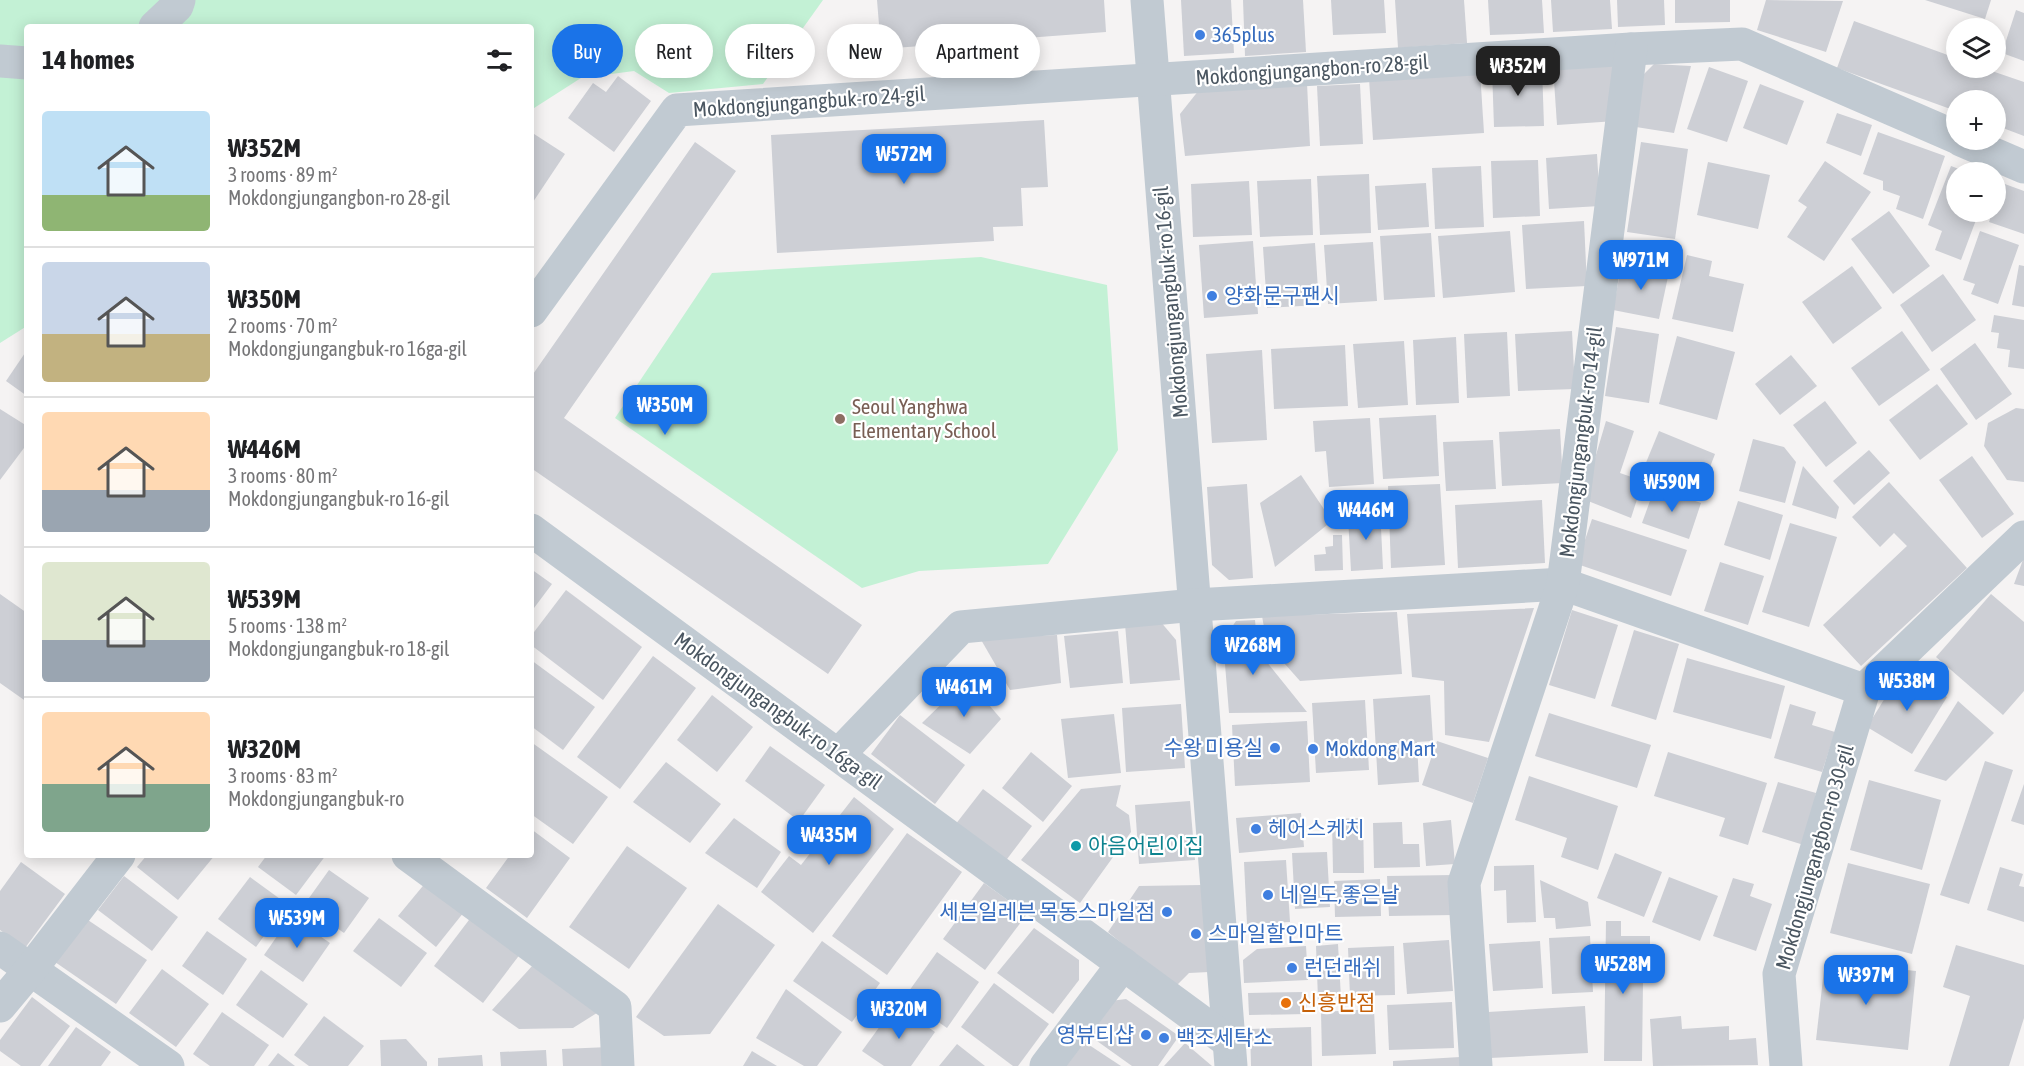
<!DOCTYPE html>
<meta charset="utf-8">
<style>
body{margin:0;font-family:"Asap Condensed","Noto Sans KR",sans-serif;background:#f2f2f2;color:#202124;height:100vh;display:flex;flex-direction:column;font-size:22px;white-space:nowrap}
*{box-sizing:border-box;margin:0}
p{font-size:20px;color:#757577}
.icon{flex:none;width:33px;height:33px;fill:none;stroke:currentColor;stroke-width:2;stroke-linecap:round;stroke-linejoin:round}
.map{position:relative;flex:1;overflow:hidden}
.side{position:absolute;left:24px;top:24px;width:510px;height:834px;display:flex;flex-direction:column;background:#fff;border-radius:6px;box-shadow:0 3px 15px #0003}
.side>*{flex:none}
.top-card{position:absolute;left:552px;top:24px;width:570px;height:54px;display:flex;gap:12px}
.controls{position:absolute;left:1946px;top:18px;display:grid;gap:12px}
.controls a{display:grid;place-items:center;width:60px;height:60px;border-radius:50%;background:#fff;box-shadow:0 3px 15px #0003;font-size:30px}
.price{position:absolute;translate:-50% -51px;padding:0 14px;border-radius:12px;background:#1a73e8;color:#fff;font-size:20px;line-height:39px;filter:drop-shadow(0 2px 3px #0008)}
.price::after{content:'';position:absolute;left:50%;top:36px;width:18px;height:14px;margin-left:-9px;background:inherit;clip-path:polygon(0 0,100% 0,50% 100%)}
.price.active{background:#222;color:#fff}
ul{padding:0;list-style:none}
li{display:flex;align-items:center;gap:18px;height:150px;padding:0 18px}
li+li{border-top:2px solid #e0e0e0}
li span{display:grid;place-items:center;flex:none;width:168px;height:120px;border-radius:6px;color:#555}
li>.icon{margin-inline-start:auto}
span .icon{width:72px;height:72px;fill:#fffc;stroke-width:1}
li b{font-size:26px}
h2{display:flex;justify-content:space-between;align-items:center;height:72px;padding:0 18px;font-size:26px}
.pill{padding:0 21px;border-radius:27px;background:#fff;box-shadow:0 3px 15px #0003;font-size:21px;line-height:54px}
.pill.active{background:#1a73e8;color:#fff}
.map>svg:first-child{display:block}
</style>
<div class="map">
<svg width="2024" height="1066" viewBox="0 0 2024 1066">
<rect width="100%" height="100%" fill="#f5f3f3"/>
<!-- green -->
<g fill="#c3f1d5">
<polygon points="0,0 823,0 763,84 669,93 634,71 581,78 531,110 531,27 27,27 27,326 0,343"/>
<polygon points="981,257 1107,285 1118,450 1048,564 919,571 862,588 615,418 712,273"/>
</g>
<!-- building -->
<g fill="#cdcfd5">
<polygon points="877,0 1104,0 1106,32 881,49"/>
<polygon points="1181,0 1231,0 1234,53 1184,56"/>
<polygon points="1243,0 1303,0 1306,52 1245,56"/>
<polygon points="1331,0 1384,0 1386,33 1333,35"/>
<polygon points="1395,0 1464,0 1467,43 1398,48"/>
<polygon points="1488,0 1542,0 1544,33 1490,35"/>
<polygon points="1551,0 1610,0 1612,29 1553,32"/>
<polygon points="1617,0 1664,0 1665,25 1618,27"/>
<polygon points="1675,0 1730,0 1730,22 1675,23"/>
<polygon points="1766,0 1843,1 1826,52 1757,30"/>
<polygon points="1925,0 1991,0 1985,19"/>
<polygon points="2016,10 2024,13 2024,61 2002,53"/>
<polygon points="1854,21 1956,58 1956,68 1983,68 2024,82 2024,136 1995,125 1995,100 1956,100 1956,111 1837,68"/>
<polygon points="1612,63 1616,121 1557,125 1553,66"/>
<polygon points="1654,64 1691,66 1674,133 1636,127 1644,74"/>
<polygon points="1542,67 1544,126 1494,127 1492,69"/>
<polygon points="1709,67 1748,81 1727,142 1687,129"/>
<polygon points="1480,71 1484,133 1373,140 1369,78"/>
<polygon points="618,76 651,101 614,152 568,118 593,83 606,92"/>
<polygon points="1307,83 1310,146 1185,156 1180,114 1199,90"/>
<polygon points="1360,84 1363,144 1320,146 1317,86"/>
<polygon points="1760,84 1804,101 1787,145 1743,128"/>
<polygon points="1837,113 1872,125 1861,156 1826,143"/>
<polygon points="1044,120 1048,187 1021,188 1023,226 993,227 994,241 777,253 771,135"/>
<polygon points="531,132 565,154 531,205"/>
<polygon points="1878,132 1945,156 1923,219 1896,209 1900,196 1883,190 1883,181 1863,174"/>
<polygon points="695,142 736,171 564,418 862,625 828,674 531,468 531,377"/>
<polygon points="1641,142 1688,149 1675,239 1627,232"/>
<polygon points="1597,154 1600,206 1549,209 1546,158"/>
<polygon points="1538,160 1540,216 1493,218 1491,161"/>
<polygon points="1825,161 1871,192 1824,261 1787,237 1807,207 1798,201"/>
<polygon points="1708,162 1770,175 1758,229 1697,215"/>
<polygon points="1481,166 1484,227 1435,229 1432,168"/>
<polygon points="1951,166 1967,172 1956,172 1956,212 1979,212 1961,260 1935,250 1942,231 1928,225"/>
<polygon points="1369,174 1371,233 1320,235 1317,176"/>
<polygon points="1311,179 1313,235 1260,237 1257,181"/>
<polygon points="1249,181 1252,235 1193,237 1191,184"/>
<polygon points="1426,183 1429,227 1378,230 1375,186"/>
<polygon points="2002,183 2024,191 2024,234 1989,222 1992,212 1995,212 1995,204"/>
<polygon points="1889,211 1930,266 1893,294 1851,239"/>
<polygon points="1584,221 1587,286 1526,289 1522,225"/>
<polygon points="1510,231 1515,292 1443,298 1438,236"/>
<polygon points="1980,231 2019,245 1998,304 1971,294 1975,284 1963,280"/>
<polygon points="1431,233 1435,297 1384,300 1380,236"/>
<polygon points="1253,241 1258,314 1204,318 1199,245"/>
<polygon points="1373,242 1377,301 1328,304 1324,245"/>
<polygon points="1315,243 1319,305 1267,308 1263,247"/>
<polygon points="1687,255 1712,261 1709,276 1744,284 1733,332 1672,319"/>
<polygon points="1622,262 1669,272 1659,319 1613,310"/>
<polygon points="2019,265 2024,266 2024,307 2012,305"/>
<polygon points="1852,266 1882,308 1833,344 1802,302"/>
<polygon points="1943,274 1976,320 1932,352 1900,305"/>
<polygon points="1994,315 2024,320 2024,369 2008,367 2010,350 1997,348 1999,333 1991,332"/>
<polygon points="1616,327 1659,334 1649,403 1605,396"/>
<polygon points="1572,331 1575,389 1518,391 1515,334"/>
<polygon points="1902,331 1930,370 1879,406 1851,368"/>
<polygon points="1507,332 1510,396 1467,398 1464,334"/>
<polygon points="1677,336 1735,352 1717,420 1659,404"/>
<polygon points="1456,337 1459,403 1416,405 1413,340"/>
<polygon points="1404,341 1408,405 1358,408 1353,344"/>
<polygon points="1975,343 2012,394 1976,420 1940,369"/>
<polygon points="1345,345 1348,406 1274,409 1271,349"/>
<polygon points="27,350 27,396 6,381"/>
<polygon points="1262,350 1267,440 1212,443 1206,354"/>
<polygon points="1791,355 1817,386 1780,415 1755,384"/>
<polygon points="1937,384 1968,424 1920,460 1889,420"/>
<polygon points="1825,401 1857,443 1826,467 1793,425"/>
<polygon points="2016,408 2024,409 2024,482 2007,480 1984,446 1988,423"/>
<polygon points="0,409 27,426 27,444 0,480"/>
<polygon points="1436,415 1439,476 1383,479 1379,418"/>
<polygon points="1370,418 1374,484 1329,487 1326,451 1315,452 1313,421"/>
<polygon points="1606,421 1634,431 1620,473 1643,481 1631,518 1583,499"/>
<polygon points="1560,429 1563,483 1502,486 1499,432"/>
<polygon points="1659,431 1715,454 1702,488 1645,465"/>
<polygon points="1753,439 1784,447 1796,462 1785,503 1739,491"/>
<polygon points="1493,440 1496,489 1446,491 1443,442"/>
<polygon points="1869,450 1890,473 1854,505 1833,481"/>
<polygon points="1972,456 2014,514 1982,538 1939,480"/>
<polygon points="1803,466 1839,507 1836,519 1792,505"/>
<polygon points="1301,475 1332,521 1275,567 1260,503"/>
<polygon points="1889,482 1967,568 1861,666 1823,625 1907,546 1894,533 1880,547 1852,517"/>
<polygon points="1247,484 1253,578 1229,580 1212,565 1207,487"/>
<polygon points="1440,484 1445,565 1391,568 1388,486"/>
<polygon points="1655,487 1701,503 1689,539 1642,523"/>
<polygon points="1542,500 1545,563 1458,568 1455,505"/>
<polygon points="1738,501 1783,515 1770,560 1724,545"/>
<polygon points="1380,507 1383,569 1351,571 1348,517 1363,517 1362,508"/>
<polygon points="1592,519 1687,550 1671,596 1577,564"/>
<polygon points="1790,523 1837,537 1809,627 1762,612"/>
<polygon points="1333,535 1342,535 1343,570 1315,571 1314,555 1326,554 1325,547 1333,546"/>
<polygon points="2024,557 2024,586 2014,584"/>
<polygon points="1720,562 1764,576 1748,625 1704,611"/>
<polygon points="531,569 552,584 531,612"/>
<polygon points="566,590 642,647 603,700 531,645 531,636"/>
<polygon points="0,594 27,613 27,702 0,683"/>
<polygon points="1991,594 2024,622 2024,691 2003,715 1936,657"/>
<polygon points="1534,608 1489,742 1445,735 1444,681 1412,677 1407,614"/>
<polygon points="1572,610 1618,625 1595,699 1549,685"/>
<polygon points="1397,612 1402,674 1300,681 1267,644 1262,616"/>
<polygon points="1255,620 1258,651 1307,712 1229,713 1223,640 1236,621"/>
<polygon points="1160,621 1176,640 1180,680 1130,684 1125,624"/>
<polygon points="1634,630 1679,644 1656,720 1611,706"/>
<polygon points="1118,631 1123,683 1070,688 1064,636"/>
<polygon points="1057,635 1061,683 1010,690 980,638"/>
<polygon points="653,656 696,688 620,789 577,757"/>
<polygon points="1687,658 1785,686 1771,739 1673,712"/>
<polygon points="531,660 595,707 563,750 531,726"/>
<polygon points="1903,669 1947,697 1912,754 1867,727"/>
<polygon points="967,679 1001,719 970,754 922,723"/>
<polygon points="712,695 753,727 717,772 677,740"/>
<polygon points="1430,695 1433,741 1417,742 1419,782 1378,785 1373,699"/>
<polygon points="1365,700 1369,770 1316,773 1312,703"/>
<polygon points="1958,701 1994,733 1946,781 1914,771"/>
<polygon points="1181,704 1185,768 1126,772 1122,708"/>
<polygon points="1790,704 1816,712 1812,725 1835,732 1822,772 1774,758"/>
<polygon points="1549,713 1651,745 1637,788 1535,756"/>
<polygon points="1114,714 1121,773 1068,778 1061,719"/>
<polygon points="900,715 965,765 935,804 871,754"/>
<polygon points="1307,721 1310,782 1235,786 1232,725"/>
<polygon points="1437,741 1488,758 1473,803 1422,785"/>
<polygon points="531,742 608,797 573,844 531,814"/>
<polygon points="770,746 825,785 799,821 745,781"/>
<polygon points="1031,752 1072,786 1043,822 1002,788"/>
<polygon points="1668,752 1767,783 1748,845 1719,836 1725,818 1654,796"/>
<polygon points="1985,761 2013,770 1969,904 1940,895"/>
<polygon points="666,762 721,804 690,843 633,802"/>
<polygon points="1529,776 1618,806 1598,870 1561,857 1567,838 1515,820"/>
<polygon points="1869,780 1941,800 1922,870 1850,850"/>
<polygon points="1778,782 1816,793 1807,846 1762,832"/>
<polygon points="2024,784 2024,825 2011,821"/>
<polygon points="1121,785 1116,806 1129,815 1131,832 1080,903 1021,860 1081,789"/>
<polygon points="983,789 1032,826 1004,863 955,825"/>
<polygon points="854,797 894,829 813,933 761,892 789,856 801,865"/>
<polygon points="1190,801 1195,860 1139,864 1135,805"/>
<polygon points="1301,813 1304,847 1239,853 1236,818"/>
<polygon points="734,818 781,852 757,888 705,853"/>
<polygon points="1363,818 1364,873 1333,873 1332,819"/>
<polygon points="1451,820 1455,864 1426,866 1423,823"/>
<polygon points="1402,822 1403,844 1419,844 1420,867 1374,868 1373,823"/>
<polygon points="531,829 570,858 527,918 486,888 510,855 531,855"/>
<polygon points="907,833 962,872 887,975 832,936"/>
<polygon points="627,846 687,888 629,969 569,927"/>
<polygon points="1327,852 1330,907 1295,909 1292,853"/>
<polygon points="1615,853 1662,872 1644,917 1597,898"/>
<polygon points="147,855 215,855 178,900 137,867"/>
<polygon points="267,855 326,855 296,895 258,867"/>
<polygon points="1286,860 1290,922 1247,924 1244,862"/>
<polygon points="21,862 65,894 25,948 0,930 0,891"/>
<polygon points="1848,863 1930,884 1912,954 1830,933"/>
<polygon points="1534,865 1536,922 1507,923 1506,890 1494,891 1494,866"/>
<polygon points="2000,867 2023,874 2019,886 2024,887 2024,922 1987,910"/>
<polygon points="329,870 369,898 344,933 304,905"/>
<polygon points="1453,875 1454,915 1389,916 1387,876"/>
<polygon points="124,876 178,917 152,951 98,910"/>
<polygon points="250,877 287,904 256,947 218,919"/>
<polygon points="1669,877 1718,896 1700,941 1652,922"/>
<polygon points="1733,878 1754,884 1750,896 1772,904 1756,951 1713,936"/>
<polygon points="1380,879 1381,916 1335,917 1334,881"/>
<polygon points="1540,880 1588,902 1591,926 1556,929 1555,918 1544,918"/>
<polygon points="427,881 464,912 436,947 398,916"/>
<polygon points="984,883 1027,914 985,970 943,939"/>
<polygon points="1202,885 1209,972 1189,973 1175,987 1108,932 1139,886"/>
<polygon points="718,904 775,945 710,1034 664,1036 636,1017"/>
<polygon points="291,916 330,943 303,982 264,955"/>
<polygon points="472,916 521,953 483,1003 434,966"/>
<polygon points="85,918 147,960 116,1004 55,962"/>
<polygon points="379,918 427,953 401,987 353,951"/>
<polygon points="1606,921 1621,921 1621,936 1650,936 1650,956 1641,956 1641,967 1634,967 1634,981 1643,981 1642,1061 1604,1061"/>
<polygon points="1034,928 1079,960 1079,980 1053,1014 997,973"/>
<polygon points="207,931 247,959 223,995 182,966"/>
<polygon points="1590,936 1593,992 1552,994 1549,938"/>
<polygon points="1449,940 1453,991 1407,994 1403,943"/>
<polygon points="822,941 880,983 852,1022 793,981"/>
<polygon points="1540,941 1543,988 1493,991 1489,944"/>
<polygon points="1338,944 1341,998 1318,999 1316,946"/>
<polygon points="1956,945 2024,965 2024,1018 2009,1066 1949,1066 1970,996 1943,987"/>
<polygon points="1306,946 1308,980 1244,983 1243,960 1257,949"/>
<polygon points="1394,946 1395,995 1350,996 1348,948"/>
<polygon points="937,952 979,982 947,1028 904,998"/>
<polygon points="1825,961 1916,971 1908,1050 1816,1040"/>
<polygon points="533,965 600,1011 573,1028 519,1029 492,1010"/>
<polygon points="162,969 209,1004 176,1047 129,1013"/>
<polygon points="261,970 308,1004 283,1038 236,1005"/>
<polygon points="994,983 1049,1024 1018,1066 1013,1066 961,1027"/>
<polygon points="786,989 842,1032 817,1066 804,1066 756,1038"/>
<polygon points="1306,992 1307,1014 1249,1015 1248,993"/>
<polygon points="32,997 70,1026 40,1066 21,1066 0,1051 0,1040"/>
<polygon points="1126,999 1179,1036 1158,1066 1132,1066 1083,1031 1103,1002"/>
<polygon points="1452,1002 1454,1048 1389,1050 1387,1005"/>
<polygon points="896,1004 935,1032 911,1066 884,1066 862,1051"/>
<polygon points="1585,1006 1588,1053 1490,1058 1488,1012"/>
<polygon points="1374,1009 1376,1054 1322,1056 1321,1012"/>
<polygon points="222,1012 269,1045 254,1066 210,1066 193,1054"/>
<polygon points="324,1016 364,1046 348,1066 309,1066 294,1055"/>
<polygon points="1681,1016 1682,1029 1729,1026 1729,1040 1756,1038 1758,1065 1653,1066 1650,1019"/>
<polygon points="76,1027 111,1052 101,1066 48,1066"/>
<polygon points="1311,1027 1312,1066 1251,1066 1250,1029"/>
<polygon points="406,1039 427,1062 427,1066 381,1066 380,1040"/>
<polygon points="1080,1039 1121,1066 1061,1066"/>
<polygon points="1185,1043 1212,1066 1164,1066"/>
<polygon points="957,1044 985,1066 939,1066"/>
<polygon points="609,1047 610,1066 563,1066 562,1049"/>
<polygon points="546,1050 547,1066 501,1066 500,1052"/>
<polygon points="752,1051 777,1066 743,1066"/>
<polygon points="278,1053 295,1066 268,1066"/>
<polygon points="482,1055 483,1066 438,1066 438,1058"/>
<polygon points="1460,1057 1460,1066 1393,1066 1393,1061"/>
</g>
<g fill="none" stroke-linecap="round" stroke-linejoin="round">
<!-- minor -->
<g stroke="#c1cad2" stroke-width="33">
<polyline points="1147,0 1231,1066"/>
<polyline points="155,27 177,6 179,0"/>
<polyline points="0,61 27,63"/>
<polyline points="1961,140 2024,167"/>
<polyline points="531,311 677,110 1631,49 1742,44 1956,137"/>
<polyline points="531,530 1229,1042"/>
<polyline points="838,755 961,627 1195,605 1563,584 1864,690"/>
<polyline points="408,855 615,1007 618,1066"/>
<polyline points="0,948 168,1066"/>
<polyline points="0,1006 31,969 119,855"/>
<polyline points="1046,1066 1123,964"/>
<polyline points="1476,1066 1464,883 1563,584 1631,49"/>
<polyline points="1786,1066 1779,974 1864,690 2024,537"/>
</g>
</g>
<!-- markers -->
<g fill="#3f7fe0" stroke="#fff" stroke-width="2">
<circle cx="1200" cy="35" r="6"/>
<circle cx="1212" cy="296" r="6"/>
<circle cx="1275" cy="748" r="6"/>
<circle cx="1313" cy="749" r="6"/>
<circle cx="1256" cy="829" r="6"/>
<circle cx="1268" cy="895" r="6"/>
<circle cx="1167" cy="912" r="6"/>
<circle cx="1196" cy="934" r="6"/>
<circle cx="1292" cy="968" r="6"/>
<circle cx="1146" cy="1035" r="6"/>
<circle cx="1164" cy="1038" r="6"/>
</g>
<circle fill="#8d6e63" stroke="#fff" stroke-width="2" cx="840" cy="419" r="6"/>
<circle fill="#0f9aa8" stroke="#fff" stroke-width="2" cx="1076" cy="846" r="6"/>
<circle fill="#e8710a" stroke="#fff" stroke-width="2" cx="1286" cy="1003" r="6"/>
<g text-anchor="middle" stroke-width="4.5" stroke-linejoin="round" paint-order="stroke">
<!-- shop labels -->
<g font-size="21" fill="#366cbe" stroke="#fff" text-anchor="start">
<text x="1212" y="42">365plus</text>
<text x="1224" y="303">양화문구팬시</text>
<text x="1263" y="755" text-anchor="end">수왕 미용실</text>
<text x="1325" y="756">Mokdong Mart</text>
<text x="1268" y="836">헤어스케치</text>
<text x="1280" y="902">네일도,좋은날</text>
<text x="1155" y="919" text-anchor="end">세븐일레븐 목동스마일점</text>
<text x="1208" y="941">스마일할인마트</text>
<text x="1304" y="975">런던래쉬</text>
<text x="1134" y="1042" text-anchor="end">영뷰티샵</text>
<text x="1176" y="1045">백조세탁소</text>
</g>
<!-- street labels -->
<g font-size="21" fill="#4a5661" stroke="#fff">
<text transform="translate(1312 70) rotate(-4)" y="7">Mokdongjungangbon-ro 28-gil</text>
<text transform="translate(809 102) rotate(-4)" y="7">Mokdongjungangbuk-ro 24-gil</text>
<text transform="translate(1171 302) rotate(-95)" y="7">Mokdongjungangbuk-ro 16-gil</text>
<text transform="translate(1581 442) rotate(-83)" y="7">Mokdongjungangbuk-ro 14-gil</text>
<text transform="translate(778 711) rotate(36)" y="7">Mokdongjungangbuk-ro 16ga-gil</text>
<text transform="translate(1815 857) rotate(-74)" y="7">Mokdongjungangbon-ro 30-gil</text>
</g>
<!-- education labels -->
<g font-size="21" fill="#785e54" stroke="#fff" text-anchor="start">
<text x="852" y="414">Seoul Yanghwa<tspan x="852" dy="24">Elementary School</tspan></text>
</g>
<!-- culture labels -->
<g font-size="21" fill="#0d838f" stroke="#fff" text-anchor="start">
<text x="1088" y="853">아음어린이집</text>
</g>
<!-- food labels -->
<g font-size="21" fill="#c56008" stroke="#fff" text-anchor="start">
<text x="1298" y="1010">신흥반점</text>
</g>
</g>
</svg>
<div class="controls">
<a><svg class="icon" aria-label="layers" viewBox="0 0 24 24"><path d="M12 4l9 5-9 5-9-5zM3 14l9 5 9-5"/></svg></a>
<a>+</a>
<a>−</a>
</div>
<b class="price active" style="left:1518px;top:97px">₩352M</b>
<b class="price" style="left:904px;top:185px">₩572M</b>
<b class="price" style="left:1641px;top:291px">₩971M</b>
<b class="price" style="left:665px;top:436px">₩350M</b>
<b class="price" style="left:1672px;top:513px">₩590M</b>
<b class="price" style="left:1366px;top:541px">₩446M</b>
<b class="price" style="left:1253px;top:676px">₩268M</b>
<b class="price" style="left:1907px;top:712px">₩538M</b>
<b class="price" style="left:964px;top:718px">₩461M</b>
<b class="price" style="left:829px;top:866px">₩435M</b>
<b class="price" style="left:297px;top:949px">₩539M</b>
<b class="price" style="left:1623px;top:995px">₩528M</b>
<b class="price" style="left:1866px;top:1006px">₩397M</b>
<b class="price" style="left:899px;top:1040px">₩320M</b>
<div class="top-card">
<a class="pill active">Buy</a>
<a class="pill">Rent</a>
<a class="pill">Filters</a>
<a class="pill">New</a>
<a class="pill">Apartment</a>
</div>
<section class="side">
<h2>14 homes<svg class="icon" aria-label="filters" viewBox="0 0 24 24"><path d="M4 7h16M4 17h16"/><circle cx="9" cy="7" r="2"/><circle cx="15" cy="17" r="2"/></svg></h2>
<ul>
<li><span style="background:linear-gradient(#bfe0f5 70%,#8fb573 0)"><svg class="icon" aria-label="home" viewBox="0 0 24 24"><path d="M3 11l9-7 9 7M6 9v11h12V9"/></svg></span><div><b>₩352M</b><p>3 rooms · 89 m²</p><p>Mokdongjungangbon-ro 28-gil</p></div></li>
<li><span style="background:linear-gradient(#c9d6e8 60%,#c2b280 0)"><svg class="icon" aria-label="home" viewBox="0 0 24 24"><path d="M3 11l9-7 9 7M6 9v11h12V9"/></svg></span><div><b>₩350M</b><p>2 rooms · 70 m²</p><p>Mokdongjungangbuk-ro 16ga-gil</p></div></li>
<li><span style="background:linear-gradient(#ffd9b3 65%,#9aa5b1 0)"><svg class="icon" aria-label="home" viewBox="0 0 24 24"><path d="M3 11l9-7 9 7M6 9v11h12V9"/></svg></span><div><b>₩446M</b><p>3 rooms · 80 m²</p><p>Mokdongjungangbuk-ro 16-gil</p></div></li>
<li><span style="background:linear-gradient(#dfe7d0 65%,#9aa5b1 0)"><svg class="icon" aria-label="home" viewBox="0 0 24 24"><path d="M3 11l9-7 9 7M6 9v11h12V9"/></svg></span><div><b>₩539M</b><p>5 rooms · 138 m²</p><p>Mokdongjungangbuk-ro 18-gil</p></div></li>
<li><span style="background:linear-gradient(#ffd9b3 60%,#7fa58c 0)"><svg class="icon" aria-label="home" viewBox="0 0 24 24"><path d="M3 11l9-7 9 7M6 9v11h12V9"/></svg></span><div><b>₩320M</b><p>3 rooms · 83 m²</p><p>Mokdongjungangbuk-ro</p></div></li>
</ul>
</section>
</div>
